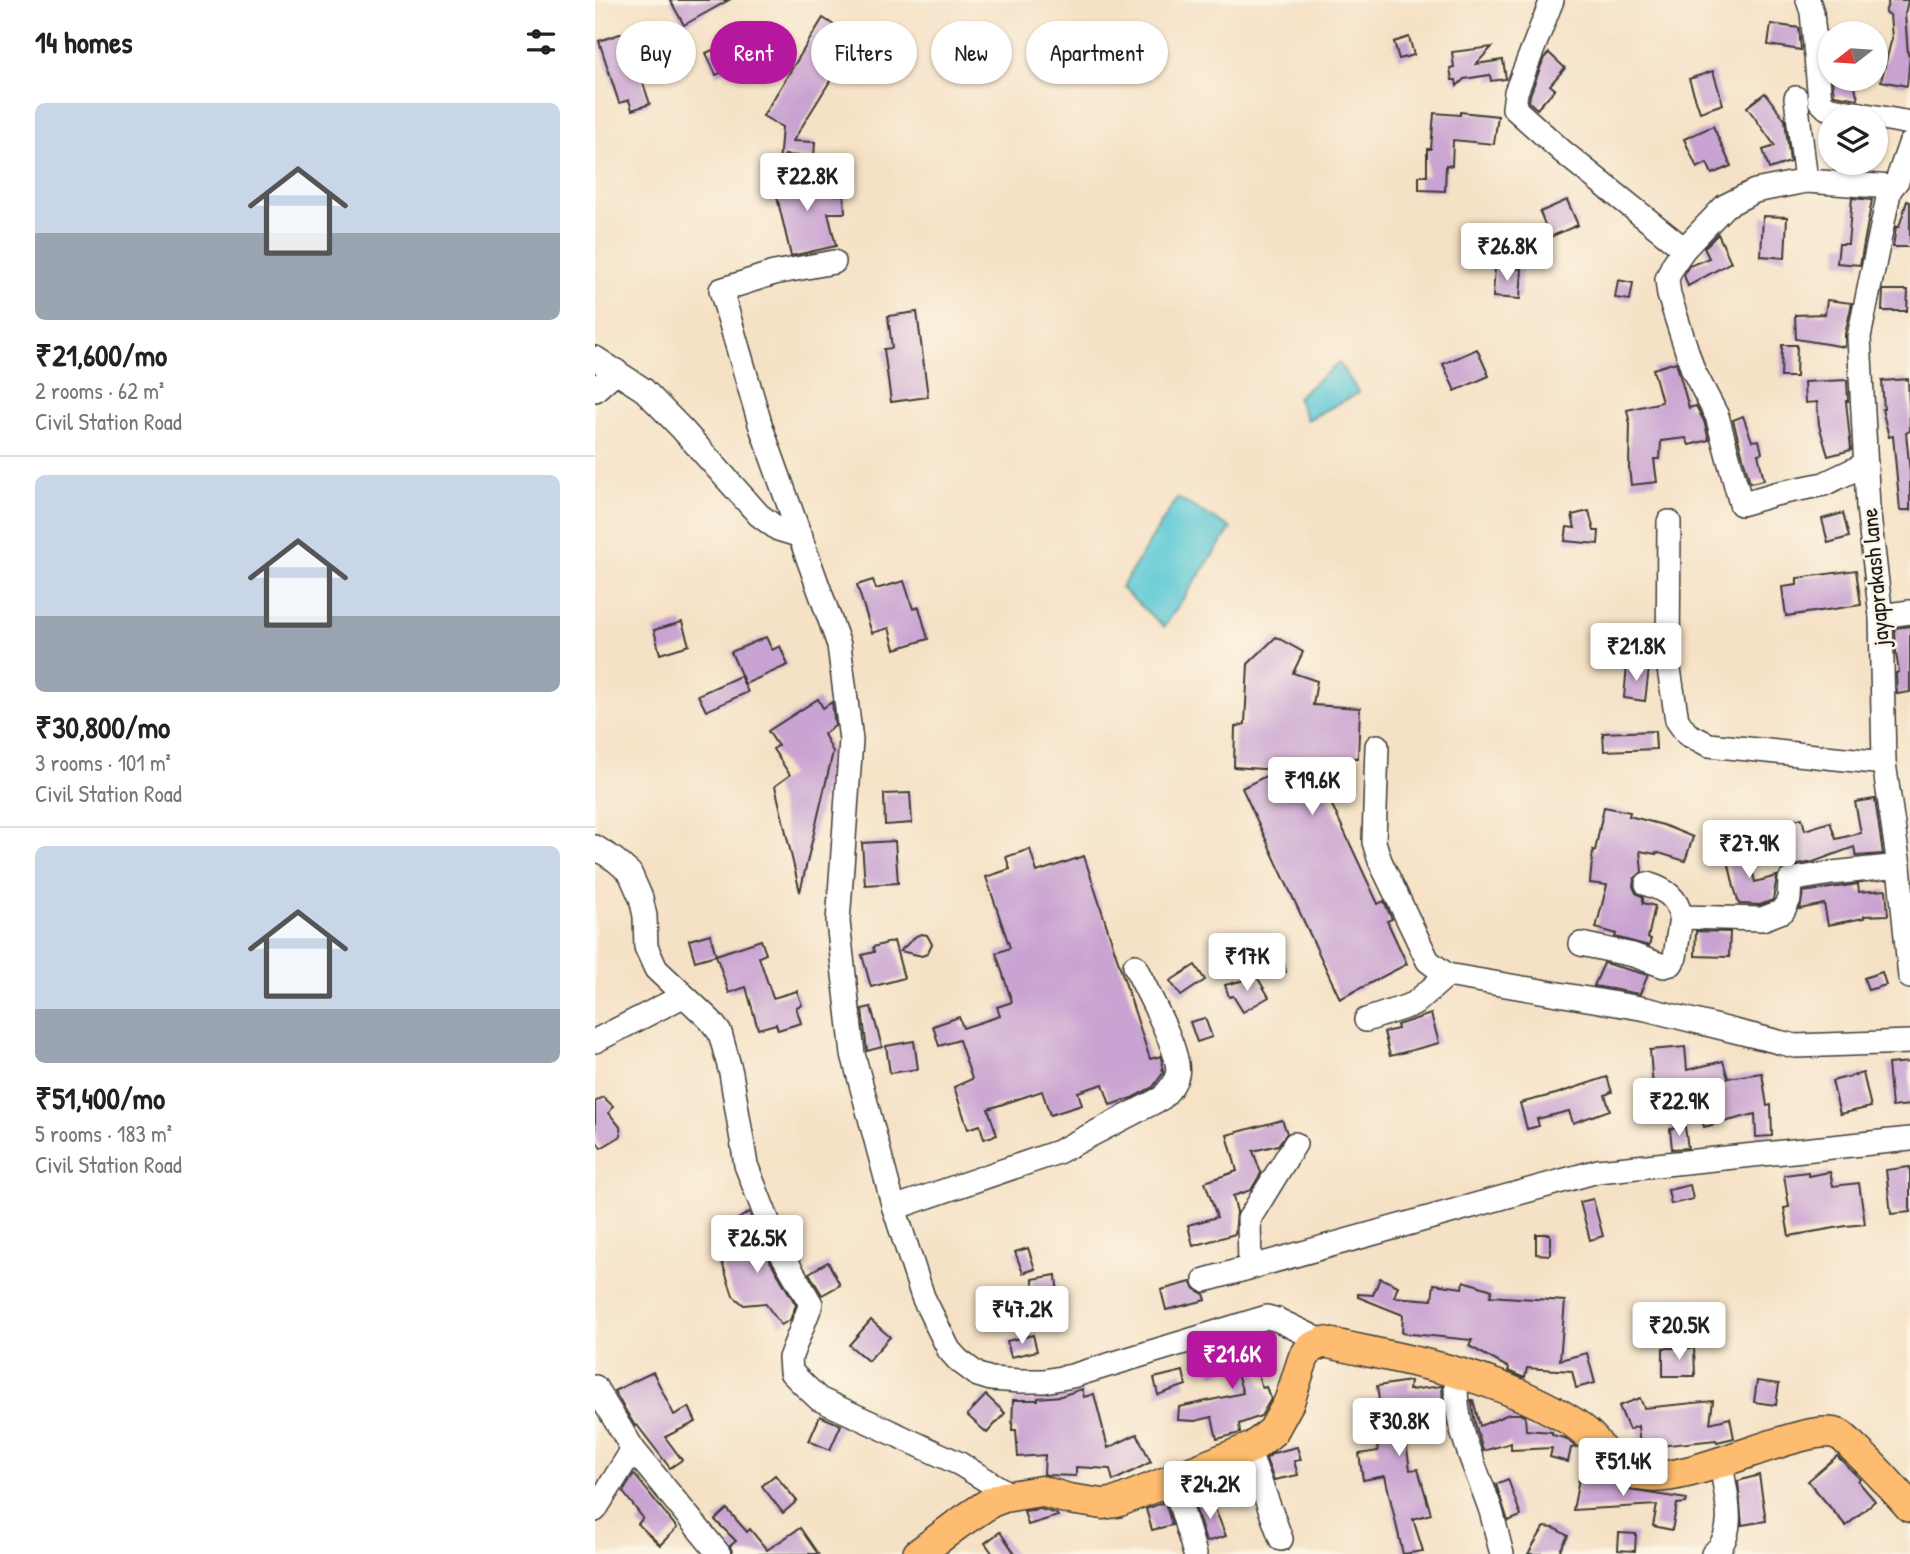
<!DOCTYPE html>
<meta charset="utf-8">
<style>
body{margin:0;font-family:"Patrick Hand",sans-serif;background:#f2f2f2;color:#222;height:100vh;display:flex;flex-direction:column;font-size:26px;white-space:nowrap}
*{box-sizing:border-box;margin:0}
p{font-size:23px;color:#767676}
.icon{flex:none;width:38px;height:38px;fill:none;stroke:currentColor;stroke-width:2;stroke-linecap:round;stroke-linejoin:round}
.map{position:relative;flex:1;overflow:hidden}
.panel{display:flex;flex-direction:column;background:#fff;width:595px}
.panel>*{flex:none}
.guide{position:absolute;left:21px;top:21px;width:665px;height:63px;display:flex;gap:14px}
.needle{width:46px;rotate:253deg}
.fabs{position:absolute;left:1223px;top:21px;display:grid;gap:14px}
.fabs a{display:grid;place-items:center;width:70px;height:70px;border-radius:50%;background:#fff;box-shadow:0 2px 5px #0004;font-size:35px}
.price{position:absolute;translate:-50% -60px;padding:0 16px;border-radius:7px;background:#fff;color:#222;font-size:23px;line-height:46px;filter:drop-shadow(0 2px 4px #0008)}
.price::after{content:'';position:absolute;left:50%;top:42px;width:21px;height:16px;margin-left:-10px;background:inherit;clip-path:polygon(0 0,100% 0,50% 100%)}
.price.active{background:#b5179e;color:#fff}
ul{padding:0;list-style:none}
li{display:grid;align-content:center;gap:14px;height:371px;padding:0 35px}
li+li{border-top:2px solid #e0e0e0}
li span{display:grid;place-items:center;height:217px;border-radius:10px;color:#555}
li>.icon{margin-inline-start:auto}
span .icon{width:126px;height:126px;fill:#fffc;stroke-width:1}
li b{font-size:30px}
h2{display:flex;justify-content:space-between;align-items:center;height:84px;padding:0 35px;font-size:30px}
.chip{padding:0 24px;border-radius:32px;background:#fff;box-shadow:0 2px 5px #0004;font-size:24px;line-height:63px}
.chip.active{background:#b5179e;color:#fff}
main{display:flex;flex:1;min-height:0}
.map>svg:first-child{display:block}
</style>
<main>
<section class="panel">
<h2>14 homes<svg class="icon" aria-label="filters" viewBox="0 0 24 24"><path d="M4 7h16M4 17h16"/><circle cx="9" cy="7" r="2"/><circle cx="15" cy="17" r="2"/></svg></h2>
<ul>
<li><span style="background:linear-gradient(#c9d6e8 60%,#9aa5b1 0)"><svg class="icon" aria-label="home" viewBox="0 0 24 24"><path d="M3 11l9-7 9 7M6 9v11h12V9"/></svg></span><div><b>₹21,600/mo</b><p>2 rooms · 62 m²</p><p>Civil Station Road</p></div></li>
<li><span style="background:linear-gradient(#c9d6e8 65%,#9aa5b1 0)"><svg class="icon" aria-label="home" viewBox="0 0 24 24"><path d="M3 11l9-7 9 7M6 9v11h12V9"/></svg></span><div><b>₹30,800/mo</b><p>3 rooms · 101 m²</p><p>Civil Station Road</p></div></li>
<li><span style="background:linear-gradient(#c9d6e8 75%,#9aa5b1 0)"><svg class="icon" aria-label="home" viewBox="0 0 24 24"><path d="M3 11l9-7 9 7M6 9v11h12V9"/></svg></span><div><b>₹51,400/mo</b><p>5 rooms · 183 m²</p><p>Civil Station Road</p></div></li>
</ul>
</section>
<div class="map">
<svg width="1315" height="1554" viewBox="0 0 1315 1554">
<rect width="100%" height="100%" fill="#fcf5e5"/>
<filter id="ink" filterUnits="userSpaceOnUse"><feTurbulence type="fractalNoise" baseFrequency=".0143" numOctaves="2"/><feDisplacementMap in="SourceGraphic" scale="14" xChannelSelector="R" yChannelSelector="G"/><feConvolveMatrix kernelMatrix="1 2 1 2 8 2 1 2 1" color-interpolation-filters="sRGB"/></filter>
<filter id="wash" filterUnits="userSpaceOnUse"><feTurbulence type="fractalNoise" baseFrequency=".00686" numOctaves="4" result="noise"/><feDisplacementMap in="SourceGraphic" scale="28" xChannelSelector="R" yChannelSelector="G"/><feGaussianBlur stdDeviation="1.57" result="paint"/><feColorMatrix in="noise" values="0 0 0 0 0 0 0 0 0 0 0 0 0 0 0 0 0 1.4 0 .05"/><feComposite in="paint" operator="in"/></filter>
<g filter="url(#wash)">
<rect width="100%" height="100%" fill="#f5e1c5"/>
<!-- water -->
<g fill="#5dc9d5" stroke="#3c7278" stroke-width="2">
<polygon points="744,363 764,393 712,420 702,397"/>
<polygon points="582,498 636,528 569,627 526,588"/>
</g>
<g id="blocks">
<!-- building -->
<g fill="#c9a3d1">
<polygon points="75,0 134,0 89,25"/>
<polygon points="1294,0 1313,0 1310,14 1313,55 1315,56 1312,86 1286,81 1297,38 1295,15 1290,13"/>
<polygon points="228,18 261,39 198,141 220,142 219,157 190,155 184,164 187,127 168,116"/>
<polygon points="1176,24 1204,28 1206,50 1173,45"/>
<polygon points="160,31 170,52 121,75 111,53"/>
<polygon points="31,32 55,104 37,110 34,100 24,103 4,41"/>
<polygon points="814,37 819,55 804,59 799,42"/>
<polygon points="897,47 881,64 908,60 911,79 896,81 895,75 869,79 862,86 861,80 857,80 855,68 859,67 857,52"/>
<polygon points="954,53 970,68 955,85 960,89 942,109 934,102 935,95 949,58"/>
<polygon points="1118,71 1128,104 1105,112 1094,79"/>
<polygon points="1237,79 1258,79 1263,99 1239,95"/>
<polygon points="1170,93 1190,120 1195,162 1174,169 1168,150 1180,146 1152,107"/>
<polygon points="865,112 903,116 899,144 858,140 857,166 851,165 850,191 824,190 824,176 832,176 832,149 836,149 839,113 865,115"/>
<polygon points="1118,126 1136,166 1117,174 1112,163 1102,168 1089,139"/>
<polygon points="219,170 225,195 249,195 250,213 233,213 241,246 196,256 178,180"/>
<polygon points="1257,198 1277,200 1265,265 1242,263 1244,244 1253,244"/>
<polygon points="972,200 983,225 955,237 945,212"/>
<polygon points="1312,201 1315,202 1315,247 1298,247 1301,227 1304,227"/>
<polygon points="1168,216 1192,217 1190,258 1166,256"/>
<polygon points="1123,234 1136,262 1093,286 1089,275 1090,272 1094,266 1114,258 1109,248"/>
<polygon points="900,267 927,269 925,299 898,297"/>
<polygon points="1023,280 1038,283 1035,300 1020,298"/>
<polygon points="1288,290 1313,290 1312,311 1287,311"/>
<polygon points="1232,300 1257,303 1250,334 1250,347 1201,339 1200,315 1230,314"/>
<polygon points="322,312 333,397 296,402 289,349 297,348 293,316"/>
<polygon points="1187,345 1202,345 1201,377 1186,377"/>
<polygon points="882,349 894,376 860,391 848,364"/>
<polygon points="1081,362 1094,408 1101,406 1109,421 1114,440 1094,445 1091,438 1066,441 1065,459 1059,459 1062,482 1036,485 1034,467 1035,424 1032,410 1067,402 1058,369"/>
<polygon points="1313,379 1315,431 1311,433 1315,472 1315,510 1305,510 1298,436 1294,437 1287,409 1289,409 1287,381"/>
<polygon points="1252,380 1253,401 1251,401 1256,450 1233,456 1224,425 1222,402 1210,403 1209,382"/>
<polygon points="1148,416 1157,441 1164,440 1167,453 1163,454 1169,480 1155,483 1138,420"/>
<polygon points="994,511 999,531 1004,531 1003,544 970,541 972,527 980,528 977,515"/>
<polygon points="1248,513 1254,537 1233,543 1227,519"/>
<polygon points="1261,570 1266,605 1191,616 1187,587 1202,585 1202,578"/>
<polygon points="278,580 281,589 309,581 318,609 324,607 333,639 300,649 294,628 277,633 262,585"/>
<polygon points="87,622 94,645 65,654 59,630"/>
<polygon points="1315,626 1315,692 1302,694 1301,673 1304,672 1301,653 1300,628"/>
<polygon points="171,637 177,650 185,646 193,665 150,684 136,652"/>
<polygon points="681,637 708,652 698,673 722,681 718,705 765,708 763,758 715,758 783,904 789,901 797,919 792,921 812,964 745,999 647,788 683,770 639,767 640,727 650,724 653,664"/>
<polygon points="1032,665 1054,668 1050,701 1029,698"/>
<polygon points="145,676 153,692 111,711 103,695"/>
<polygon points="223,699 228,708 237,702 240,726 229,734 238,752 205,892 180,786 195,775 178,749 183,746 173,731"/>
<polygon points="1060,731 1061,749 1009,751 1008,733"/>
<polygon points="315,793 317,823 290,825 289,794"/>
<polygon points="1280,799 1288,854 1261,856 1259,847 1218,862 1187,868 1184,854 1192,851 1185,824 1207,818 1210,830 1235,822 1241,839 1266,833 1260,802"/>
<polygon points="1009,807 1035,812 1034,816 1068,825 1098,837 1090,861 1061,852 1061,854 1045,851 1047,872 1039,879 1038,886 1041,893 1048,897 1048,903 1060,906 1053,938 1056,939 1054,946 1020,937 1021,934 1001,928 1012,885 995,883 998,850 1000,851"/>
<polygon points="300,841 303,883 270,885 267,843"/>
<polygon points="1151,847 1160,882 1182,876 1178,900 1165,905 1144,904 1139,887 1131,852"/>
<polygon points="435,849 442,872 489,856 555,1059 566,1056 568,1073 558,1087 537,1098 515,1105 508,1084 483,1092 487,1105 455,1115 447,1091 393,1109 402,1135 389,1139 385,1125 373,1129 359,1087 377,1079 364,1040 344,1046 338,1026 364,1017 368,1028 405,1016 402,1007 417,1002 401,953 415,948 391,877 415,869 411,857"/>
<polygon points="1263,884 1264,892 1291,890 1293,915 1269,916 1269,918 1233,925 1229,904 1205,909 1208,892"/>
<polygon points="1101,931 1135,932 1134,957 1100,956"/>
<polygon points="115,934 121,955 100,961 94,940"/>
<polygon points="326,934 332,935 337,944 332,954 327,956 305,951 321,936"/>
<polygon points="166,940 171,954 164,957 178,998 202,991 207,1005 201,1007 206,1023 183,1030 181,1024 163,1029 151,987 134,993 121,955"/>
<polygon points="299,941 309,978 276,987 267,955 279,952 278,947"/>
<polygon points="686,949 691,972 672,977 666,954"/>
<polygon points="1009,963 1053,975 1045,994 999,986"/>
<polygon points="600,965 610,980 586,996 575,981"/>
<polygon points="1287,972 1291,985 1273,990 1269,978"/>
<polygon points="662,977 674,997 648,1012 638,996 634,997 630,985"/>
<polygon points="276,1007 287,1047 272,1051 267,1009"/>
<polygon points="836,1014 844,1043 795,1056 789,1032 803,1029 802,1025"/>
<polygon points="610,1018 617,1037 602,1042 595,1022"/>
<polygon points="319,1041 323,1069 295,1073 291,1046"/>
<polygon points="1090,1047 1092,1070 1128,1061 1133,1078 1167,1073 1172,1106 1176,1105 1177,1136 1161,1137 1160,1114 1109,1127 1098,1085 1058,1088 1055,1050"/>
<polygon points="1315,1062 1315,1105 1297,1107 1293,1064"/>
<polygon points="1268,1073 1276,1107 1245,1114 1237,1081"/>
<polygon points="1012,1077 1017,1092 1010,1095 1015,1110 978,1123 974,1111 942,1119 944,1126 932,1129 925,1103 961,1094"/>
<polygon points="8,1097 18,1106 14,1113 25,1127 26,1136 6,1148 0,1139 0,1102"/>
<polygon points="687,1120 692,1133 683,1145 658,1151 666,1173 656,1190 638,1196 642,1212 640,1234 598,1246 593,1225 622,1217 610,1182 642,1171 632,1135"/>
<polygon points="1090,1127 1093,1148 1077,1149 1075,1129"/>
<polygon points="1315,1167 1315,1212 1296,1214 1291,1170"/>
<polygon points="1213,1172 1213,1176 1235,1172 1238,1186 1264,1183 1270,1224 1251,1226 1194,1236 1189,1208 1194,1207 1189,1175"/>
<polygon points="1095,1185 1098,1199 1076,1204 1073,1190"/>
<polygon points="998,1199 1008,1236 995,1240 985,1202"/>
<polygon points="154,1212 171,1254 201,1305 195,1320 186,1325 170,1303 149,1305 138,1296 126,1259 148,1246 142,1220"/>
<polygon points="941,1234 955,1234 955,1255 941,1254"/>
<polygon points="433,1248 440,1269 428,1273 420,1252"/>
<polygon points="233,1262 245,1285 227,1295 214,1273"/>
<polygon points="461,1275 465,1320 440,1322 438,1279"/>
<polygon points="785,1278 803,1286 799,1297 837,1300 839,1284 867,1288 869,1281 897,1290 895,1296 970,1301 965,1360 992,1353 1000,1383 981,1388 977,1371 932,1368 930,1377 927,1377 913,1371 914,1368 874,1346 877,1340 807,1333 808,1315 763,1297 763,1294 778,1295"/>
<polygon points="596,1282 601,1290 609,1294 611,1300 571,1310 566,1290"/>
<polygon points="276,1320 295,1337 273,1361 254,1345"/>
<polygon points="438,1335 442,1351 416,1357 412,1341"/>
<polygon points="654,1337 662,1360 659,1361 667,1388 671,1387 676,1399 666,1416 644,1424 645,1433 622,1439 617,1417 600,1421 583,1420 584,1407 648,1393 640,1368 618,1375 609,1352"/>
<polygon points="1068,1348 1099,1348 1100,1376 1068,1376"/>
<polygon points="588,1371 591,1385 563,1395 559,1378"/>
<polygon points="58,1372 79,1415 94,1407 101,1422 70,1437 87,1460 75,1468 42,1425 40,1426 19,1391"/>
<polygon points="815,1381 814,1390 847,1386 848,1403 806,1408 815,1470 823,1469 836,1514 818,1519 828,1551 808,1554 790,1476 768,1480 764,1454 783,1451 776,1408 785,1407 782,1386"/>
<polygon points="1162,1381 1184,1384 1181,1405 1159,1402"/>
<polygon points="487,1389 489,1397 499,1394 513,1448 542,1434 556,1462 518,1481 515,1469 481,1467 481,1476 452,1475 449,1474 450,1455 423,1457 421,1430 417,1430 418,1400 443,1400 443,1398 466,1396"/>
<polygon points="391,1395 410,1413 392,1433 372,1415"/>
<polygon points="1045,1398 1049,1408 1118,1401 1115,1423 1135,1418 1139,1438 1122,1442 1121,1440 1045,1448 1043,1426 1034,1430 1024,1406"/>
<polygon points="876,1400 878,1400 885,1426 914,1414 925,1414 930,1416 931,1430 957,1432 957,1435 970,1438 981,1447 976,1448 973,1462 955,1457 957,1448 916,1450 916,1443 888,1451 880,1423"/>
<polygon points="225,1416 246,1425 235,1450 214,1441"/>
<polygon points="702,1447 706,1460 699,1461 703,1475 679,1480 671,1459 678,1453"/>
<polygon points="1242,1456 1265,1479 1263,1481 1280,1501 1251,1526 1213,1481"/>
<polygon points="986,1469 1002,1472 1011,1480 1034,1490 1092,1499 1091,1503 1082,1504 1077,1530 1058,1526 1062,1505 978,1510"/>
<polygon points="39,1474 82,1528 65,1545 43,1524 48,1518 28,1492"/>
<polygon points="180,1475 202,1501 188,1513 167,1486"/>
<polygon points="1164,1475 1171,1521 1147,1525 1143,1481"/>
<polygon points="913,1479 926,1516 913,1521 901,1484"/>
<polygon points="616,1499 631,1536 611,1542 600,1506"/>
<polygon points="570,1502 577,1525 557,1530 551,1509"/>
<polygon points="132,1509 152,1532 155,1529 172,1550 205,1528 223,1554 138,1554 135,1546 141,1541 120,1520"/>
<polygon points="445,1509 462,1514 463,1516 433,1525 429,1511"/>
<polygon points="949,1527 959,1528 973,1536 963,1554 933,1554"/>
<polygon points="405,1532 420,1554 398,1554 390,1543"/>
<polygon points="1024,1533 1041,1534 1040,1551 1023,1550"/>
</g>
</g>
</g>
<g filter="url(#ink)">
<use href="#blocks" fill-opacity="0" stroke="#3d3a35" stroke-width="2"/>
<g fill="none" stroke-linecap="round" stroke-linejoin="round">
<!-- minor casing -->
<g stroke="#3d3a35" stroke-width="26">
<g id="minor">
<polyline points="957,0 921,92 919,108 968,152 1089,249"/>
<polyline points="1213,0 1217,12 1225,101 1232,108 1315,123"/>
<polyline points="1201,98 1211,181"/>
<polyline points="1295,188 1264,337 1273,507 1286,616 1289,763 1304,866 1315,977"/>
<polyline points="239,262 179,273 126,290 166,427 244,645 256,740 243,922 258,1054 299,1208 328,1297 354,1350 363,1360 383,1375 396,1379 425,1381 449,1381 477,1376 672,1317 683,1320 729,1342"/>
<polyline points="0,358 49,390 87,429 164,515 183,529 206,536"/>
<polyline points="0,390 21,371"/>
<polyline points="1271,464 1229,484 1180,494 1146,504 1122,416 1098,370 1074,295 1072,279 1078,265 1089,249 1130,206 1160,191 1211,181 1297,187 1302,181 1315,144"/>
<polyline points="1074,522 1073,663 1082,720 1092,734 1114,745 1289,763"/>
<polyline points="1286,616 1315,612"/>
<polyline points="782,746 779,842 785,861 833,961 852,975 1051,1009 1200,1046 1315,1042"/>
<polyline points="0,847 20,860 35,873 46,898 50,916 51,947 61,969 115,1020 125,1033 136,1073 151,1165 183,1247 216,1304 195,1358 196,1372 209,1385 224,1399 365,1464 417,1496"/>
<path d="M 1052,884 C 1071,890 1082,897 1086,917 L 1167,919 L 1188,911 L 1194,899 L 1195,880 L 1237,873 L 1304,866"/>
<polyline points="986,944 1038,955 1069,966 1076,964 1080,957 1086,917"/>
<polyline points="771,1020 819,1004 852,975"/>
<polyline points="0,1041 88,996"/>
<path d="M 299,1208 L 463,1152 L 567,1098 C 573,1091 580,1084 582,1075 C 588,1054 550,989 540,966"/>
<polyline points="655,1267 654,1219 700,1144"/>
<polyline points="610,1280 1003,1171 1315,1139"/>
<path d="M 862,1373 C 856,1423 881,1466 896,1511 C 900,1525 903,1540 907,1554"/>
<polyline points="0,1387 38,1449 124,1554"/>
<polyline points="653,1449 686,1539"/>
<polyline points="578,1480 600,1554"/>
<polyline points="0,1510 38,1449"/>
<path d="M 1118,1554 C 1144,1533 1130,1493 1126,1464"/>
</g>
</g>
<!-- major casing -->
<g stroke="#3d3a35" stroke-width="33">
<path id="major" d="M 323,1554 L 363,1524 L 396,1502 L 409,1497 L 446,1491 L 474,1499 L 508,1504 L 522,1502 L 658,1447 L 678,1431 L 694,1402 L 708,1359 L 715,1348 L 729,1342 C 796,1357 866,1368 928,1396 C 948,1405 982,1422 996,1437 C 1003,1443 1006,1452 1012,1458 C 1022,1467 1037,1474 1050,1476 C 1100,1484 1213,1419 1245,1435 C 1250,1438 1256,1445 1260,1449 C 1280,1467 1297,1487 1315,1507"/>
</g>
<!-- minor -->
<use href="#minor" stroke="#fff" stroke-width="23"/>
<!-- major -->
<use href="#major" stroke="#fdbc6f" stroke-width="30"/>
</g>
</g>
<g text-anchor="middle" stroke-width="5" stroke-linejoin="round" paint-order="stroke">
<!-- street labels -->
<g font-size="23" fill="#1c1c1c" stroke="#fcf5e5">
<text transform="translate(1280 577) rotate(-95)" y="8">jayaprakash lane</text>
</g>
</g>
</svg>
<div class="fabs">
<a><svg class="needle" viewBox="-14 -14 28 28"><path d="M0-13l5 13h-10z" fill="#e53935"/><path d="M0 13l5-13h-10z" fill="#767676"/></svg></a>
<a><svg class="icon" aria-label="layers" viewBox="0 0 24 24"><path d="M12 4l9 5-9 5-9-5zM3 14l9 5 9-5"/></svg></a>
</div>
<b class="price" style="left:212px;top:213px">₹22.8K</b>
<b class="price" style="left:912px;top:283px">₹26.8K</b>
<b class="price" style="left:1041px;top:683px">₹21.8K</b>
<b class="price" style="left:717px;top:817px">₹19.6K</b>
<b class="price" style="left:1154px;top:880px">₹27.9K</b>
<b class="price" style="left:652px;top:993px">₹17K</b>
<b class="price" style="left:1084px;top:1138px">₹22.9K</b>
<b class="price" style="left:162px;top:1275px">₹26.5K</b>
<b class="price" style="left:427px;top:1346px">₹47.2K</b>
<b class="price" style="left:1084px;top:1362px">₹20.5K</b>
<b class="price active" style="left:637px;top:1391px">₹21.6K</b>
<b class="price" style="left:804px;top:1458px">₹30.8K</b>
<b class="price" style="left:1028px;top:1498px">₹51.4K</b>
<b class="price" style="left:615px;top:1521px">₹24.2K</b>
<div class="guide">
<a class="chip">Buy</a>
<a class="chip active">Rent</a>
<a class="chip">Filters</a>
<a class="chip">New</a>
<a class="chip">Apartment</a>
</div>
</div>
</main>
